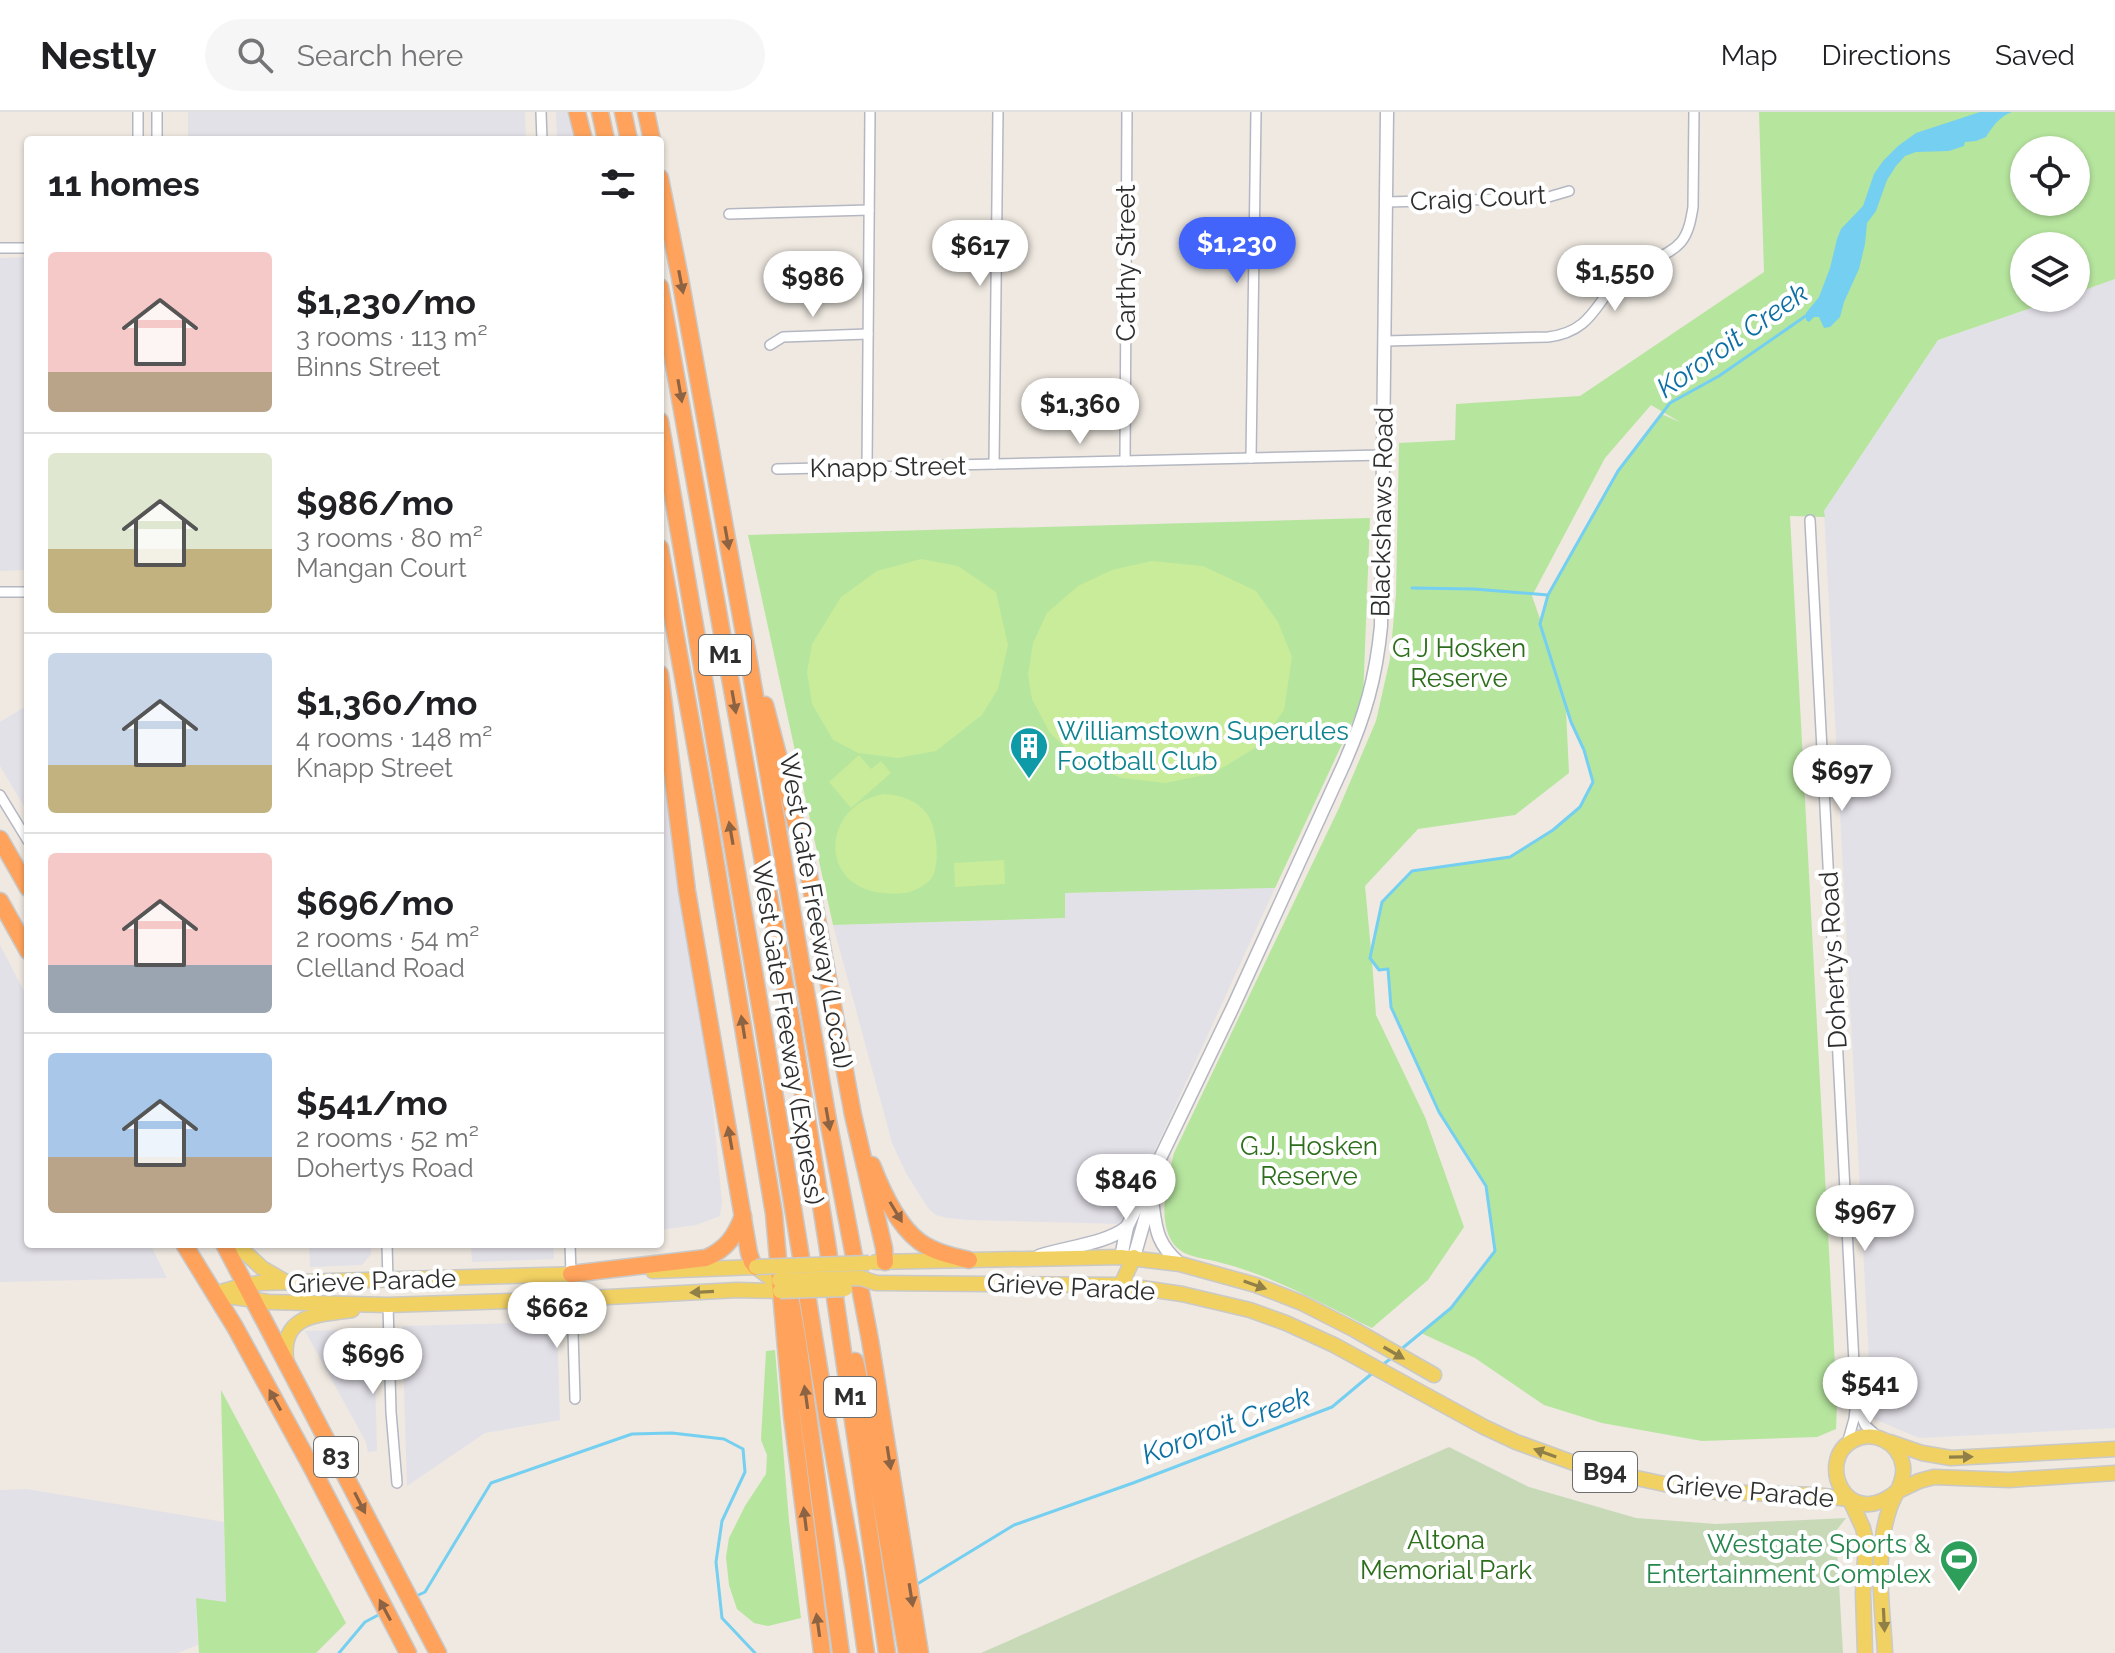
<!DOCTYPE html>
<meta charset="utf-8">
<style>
body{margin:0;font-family:Raleway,sans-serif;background:#f6f6f6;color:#202124;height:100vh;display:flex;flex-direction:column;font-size:30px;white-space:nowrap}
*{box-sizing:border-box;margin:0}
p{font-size:26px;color:#757577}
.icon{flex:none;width:44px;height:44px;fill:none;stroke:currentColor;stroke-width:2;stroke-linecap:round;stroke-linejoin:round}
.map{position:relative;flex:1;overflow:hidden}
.drawer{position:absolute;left:24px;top:24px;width:640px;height:1112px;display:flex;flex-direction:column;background:#fff;border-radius:8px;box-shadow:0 2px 6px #0004}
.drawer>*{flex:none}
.buttons{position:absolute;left:2010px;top:24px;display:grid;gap:16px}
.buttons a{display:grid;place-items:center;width:80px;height:80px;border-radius:50%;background:#fff;box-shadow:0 2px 6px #0004;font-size:40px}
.price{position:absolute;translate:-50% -68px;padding:0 18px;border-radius:28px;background:#fff;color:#222;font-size:26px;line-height:52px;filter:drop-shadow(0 2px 4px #0008)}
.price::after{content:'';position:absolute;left:50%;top:48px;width:24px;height:18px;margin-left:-12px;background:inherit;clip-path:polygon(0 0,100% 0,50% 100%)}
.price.active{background:#4264fb;color:#fff}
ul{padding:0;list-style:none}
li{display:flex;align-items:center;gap:24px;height:200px;padding:0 24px}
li+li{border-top:2px solid #e0e0e0}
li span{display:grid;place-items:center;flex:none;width:224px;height:160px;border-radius:8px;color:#555}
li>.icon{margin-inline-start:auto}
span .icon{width:96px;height:96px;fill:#fffc;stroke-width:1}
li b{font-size:34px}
h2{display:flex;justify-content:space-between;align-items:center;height:96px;padding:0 24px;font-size:34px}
header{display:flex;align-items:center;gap:48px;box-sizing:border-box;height:112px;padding:0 40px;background:#fff;border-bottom:2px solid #e0e0e0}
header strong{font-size:38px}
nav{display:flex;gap:44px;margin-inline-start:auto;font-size:28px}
.search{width:560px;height:72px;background:#f6f6f6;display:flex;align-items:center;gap:20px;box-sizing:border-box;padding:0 28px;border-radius:44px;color:#757577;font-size:30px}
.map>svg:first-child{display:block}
</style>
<header>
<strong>Nestly</strong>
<div class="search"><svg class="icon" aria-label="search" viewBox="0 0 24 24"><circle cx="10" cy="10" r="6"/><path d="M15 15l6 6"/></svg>Search here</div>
<nav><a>Map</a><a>Directions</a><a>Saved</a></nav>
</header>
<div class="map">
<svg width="2115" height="1541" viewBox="0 0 2115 1541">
<rect width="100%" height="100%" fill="#efe9e1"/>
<!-- industrial -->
<g fill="#e3e1e8">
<polygon points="188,0 525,0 526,28 188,28"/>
<polygon points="556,0 568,0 574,28 557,28"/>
<polygon points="28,145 28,458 0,459 0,146"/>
<polygon points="2115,167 2115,1316 1919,1326 1872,1306 1824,399 1938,228 2060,186 2076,186 2076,181"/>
<polygon points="660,542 694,799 722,1090 720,1104 696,1113 660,1118"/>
<polygon points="28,593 28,701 0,654 0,610"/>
<polygon points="1275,776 1121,1112 969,1108 947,1106 936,1103 928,1096 906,1061 892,1031 833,813 1065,806 1065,781"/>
<polygon points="0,833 28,887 28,1132 150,1132 167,1166 0,1170"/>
<polygon points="309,1132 371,1132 371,1142 362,1153 310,1155"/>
<polygon points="471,1132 553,1132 554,1147 472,1150"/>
<polygon points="557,1210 560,1308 485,1321 407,1374 402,1214"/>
<polygon points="374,1217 377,1339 368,1340 366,1330 305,1219"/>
<polygon points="27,1377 224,1410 226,1491 196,1486 198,1533 177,1541 0,1541 0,1378"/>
</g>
<!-- green -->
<g fill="#b6e59e" fill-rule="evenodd">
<path d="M 1759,0 L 2115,0 L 2115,167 L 2076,181 L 2076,134 L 2024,134 L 2024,186 L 2060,186 L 1938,228 L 1824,399 L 1825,405 L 1790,404 L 1837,1291 L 1836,1317 L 1817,1325 L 1702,1329 L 1602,1311 L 1544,1293 L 1475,1246 L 1421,1221 L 1451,1196 L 1495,1139 L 1486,1074 L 1439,1000 L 1391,895 L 1388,858 L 1379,858 L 1372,849 L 1376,903 L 1425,1005 L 1464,1115 L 1428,1168 L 1372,1216 C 1322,1192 1272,1163 1218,1150 C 1199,1145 1179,1145 1170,1126 C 1158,1100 1168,1067 1174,1041 L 1339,696 L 1376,609 L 1390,547 L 1396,482 L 1399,331 L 1455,328 L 1456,292 L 1580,284 L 1764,160 ZM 2024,38 L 2076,38 L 2076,90 L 2024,90 ZM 1651,293 L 1680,310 L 1661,302 L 1618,359 L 1548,483 L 1540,507 L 1532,484 L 1605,346 ZM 1566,598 L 1584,638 L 1593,670 L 1580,695 L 1553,718 L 1510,745 L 1412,759 L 1382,790 L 1371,838 L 1365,774 L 1418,717 L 1515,703 L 1569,661 Z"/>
<polygon points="1370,406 1363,587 1275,776 1065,781 1065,806 833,813 748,423"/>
<polygon points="775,1238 789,1409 801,1506 768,1514 754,1511 737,1497 729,1473 726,1445 729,1426 745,1394 766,1362 767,1343 761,1328 766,1239"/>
<polygon points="221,1278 346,1511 316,1541 199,1541 196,1486 226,1490"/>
</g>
<!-- cemetery -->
<polygon fill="#c8d9b8" points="1449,1335 1529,1375 1636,1406 1716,1412 1846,1406 1836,1419 1843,1541 981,1541"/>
<!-- pitch -->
<g fill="#c9ec9a">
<polygon points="921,447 958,454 996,480 1008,533 998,577 982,603 936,639 898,646 858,641 833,628 812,592 807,560 812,532 841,485 877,459"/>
<polygon points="1152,449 1203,454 1256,479 1278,510 1292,545 1284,598 1258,634 1214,661 1165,671 1121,666 1078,647 1050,621 1032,587 1028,563 1033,531 1047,501 1078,474 1112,458"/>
<polygon points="859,643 871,657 881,649 891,661 851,696 829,670"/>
<path d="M 884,682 C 900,683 917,688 927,702 C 937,715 941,754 931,767 C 926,773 916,778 910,780 C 902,782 893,782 885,781 C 818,777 820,693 884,682 Z"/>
<polygon points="1004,748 1005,772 955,775 954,751"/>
</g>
<!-- water -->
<path fill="#75cff0" d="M 1980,0 L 2012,0 C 2000,4 1992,15 1986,25 L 1976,29 L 1965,30 L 1964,34 L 1949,39 L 1916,40 L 1905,44 L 1896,54 L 1887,68 L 1876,99 L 1867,111 L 1865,132 L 1859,157 L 1844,190 L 1840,205 L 1830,215 L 1824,216 L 1819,205 L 1814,205 L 1809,210 L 1806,208 L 1806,201 L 1819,185 L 1830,156 L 1837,127 L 1841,117 L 1863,94 L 1874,62 L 1883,49 L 1898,34 L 1916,21 Z"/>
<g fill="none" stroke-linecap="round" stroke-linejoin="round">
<!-- stream -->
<g stroke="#75cff0" stroke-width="3">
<polyline points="1412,476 1474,477 1548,483"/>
<polyline points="1399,1239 1451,1196 1495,1139 1486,1074 1439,1000 1391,895 1388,857 1379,858 1370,846 1382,790 1412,759 1510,745 1553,718 1580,695 1593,670 1584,638 1571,610 1540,512 1548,483 1618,359 1670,291 1719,264 1807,203"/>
<polyline points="1381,1254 1394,1244"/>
<polyline points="914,1474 1014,1413 1133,1371 1332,1295 1375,1259"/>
<polyline points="414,1485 425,1480 491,1371 632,1322 672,1321 724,1327 743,1337 745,1360 722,1409 716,1450 722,1506 755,1541"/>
<polyline points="339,1541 365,1510 382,1501"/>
</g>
<!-- street casing -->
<g stroke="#b4b7c1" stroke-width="12">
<g id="street">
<polyline points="138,0 138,28"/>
<polyline points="157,0 157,28"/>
<polyline points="541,0 542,28"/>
<polyline points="1386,90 1545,86 1569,79"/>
<polyline points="729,102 869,98"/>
<polyline points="0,136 28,136"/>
<path d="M 1385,229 L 1548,225 C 1599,219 1596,180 1632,157 C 1648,147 1668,145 1681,130 C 1689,120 1691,107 1693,95 L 1694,0"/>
<polyline points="770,233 783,225 868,222"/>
<polyline points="1251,346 1256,0"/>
<polyline points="1125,349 1127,0"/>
<polyline points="994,352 998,0"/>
<polyline points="867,355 870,0"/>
<polyline points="777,357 1383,343"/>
<polyline points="1810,408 1856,1289 1854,1307 1847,1332"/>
<polyline points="0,480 28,480"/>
<polyline points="0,683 28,729"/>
<polyline points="387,1132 388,1169"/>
<polyline points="570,1132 571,1162"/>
<polyline points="572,1187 575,1287"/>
<polyline points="388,1193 391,1300 397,1371"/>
<polyline points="1858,1296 1865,1313 1876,1323"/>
</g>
</g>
<!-- secondary casing -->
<g stroke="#b4b7c1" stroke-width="15">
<g id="secondary">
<path d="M 1152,1088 C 1156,1117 1156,1131 1180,1152"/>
<path d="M 1039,1144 C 1065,1135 1106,1132 1127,1115"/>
<path d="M 1121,1145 L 1127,1115 L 1233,895 L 1344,652 C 1365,604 1376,566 1381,514 L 1387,0"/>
<polyline points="1134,1145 1158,1061"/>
</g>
</g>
<!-- primary casing -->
<g stroke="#c9c9c9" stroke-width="17">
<g id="primary">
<polyline points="236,1132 262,1156 286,1170"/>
<polyline points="876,1150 1121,1145 1180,1152 1256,1173 1302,1191 1355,1218 1434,1263"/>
<polyline points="653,1159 756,1155 769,1165 779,1168"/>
<polyline points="876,1171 1121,1173 1182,1182 1250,1198 1286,1211 1334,1233 1484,1315 1516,1330 1585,1355 1683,1376 1718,1380 1815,1383 1849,1387"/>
<polyline points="1121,1173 1134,1145"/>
<polyline points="214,1182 245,1173 260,1171 581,1162"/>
<polyline points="219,1183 269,1190 388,1193 572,1187 737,1178 780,1179"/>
<path d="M 286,1247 C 281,1202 318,1203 352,1198"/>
<polyline points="1890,1330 1922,1341 1951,1346 2115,1337"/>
<polyline points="1896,1380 1919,1369 1934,1365 2009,1368 2115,1361"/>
<polyline points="1850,1388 1863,1416 1866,1430 1863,1481 1865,1541"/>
<path d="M 1885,1541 C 1883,1503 1877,1462 1883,1425 C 1884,1415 1887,1404 1890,1395 C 1895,1382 1905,1369 1903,1354 C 1899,1330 1873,1317 1852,1329 C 1816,1349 1846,1419 1895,1381"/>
</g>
</g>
<!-- highway casing -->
<g stroke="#c9c9c9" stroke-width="19">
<g id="highway">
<polyline points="577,0 584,28"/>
<polyline points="600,0 606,28"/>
<polyline points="623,0 629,28"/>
<polyline points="646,0 652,28"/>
<polyline points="660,66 680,166 747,538 828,1008 870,1228 920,1541"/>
<polyline points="660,175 792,912 827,1131 887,1541"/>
<polyline points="660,309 765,924 828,1311 854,1458 866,1541"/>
<polyline points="660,436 709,710 774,1102 792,1304 822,1541"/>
<polyline points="660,562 687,779 749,1141 752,1150 756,1155"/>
<polyline points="765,593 808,758 853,1003 884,1136 885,1150"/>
<polyline points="0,727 28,776"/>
<polyline points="0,789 28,839"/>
<path d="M 872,1053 C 882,1079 897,1113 920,1130 C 934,1140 952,1144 969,1148"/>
<polyline points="184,1132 235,1215 312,1356 408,1541"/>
<polyline points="224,1132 438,1541"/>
<path d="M 571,1162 L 706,1146 C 727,1137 735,1124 743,1104"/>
<polyline points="791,1190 798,1230 841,1541"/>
<polyline points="855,1249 863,1285 907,1541"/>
</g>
</g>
<!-- street -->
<use href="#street" stroke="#fff" stroke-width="9"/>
<!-- secondary -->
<use href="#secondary" stroke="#fff" stroke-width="12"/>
<!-- primary -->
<use href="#primary" stroke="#f2d163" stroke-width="14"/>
<!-- highway -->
<use href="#highway" stroke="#ffa35c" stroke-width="16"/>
<!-- primary-bridge casing -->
<g stroke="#c9c9c9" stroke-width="17" stroke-linecap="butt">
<g id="primary-bridge">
<polyline points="756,1155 869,1151"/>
<polyline points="779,1168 861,1166 876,1171"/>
<polyline points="780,1179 845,1177"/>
</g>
</g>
<!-- primary-bridge -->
<use href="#primary-bridge" stroke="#f2d163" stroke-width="14"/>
</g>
<!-- one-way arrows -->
<defs><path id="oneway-solid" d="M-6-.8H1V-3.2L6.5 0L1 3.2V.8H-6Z" transform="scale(2)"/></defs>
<g fill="#8c6343">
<use href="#oneway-solid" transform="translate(681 170) rotate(79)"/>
<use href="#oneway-solid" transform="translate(680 279) rotate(80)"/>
<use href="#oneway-solid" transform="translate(727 426) rotate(80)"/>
<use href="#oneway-solid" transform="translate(734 590) rotate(80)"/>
<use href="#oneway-solid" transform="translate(731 721) rotate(-100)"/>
<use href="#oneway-solid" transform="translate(743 915) rotate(-99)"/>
<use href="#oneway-solid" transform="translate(828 1007) rotate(80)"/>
<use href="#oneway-solid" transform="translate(730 1026) rotate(-100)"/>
<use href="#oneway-solid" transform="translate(896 1100) rotate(59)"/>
<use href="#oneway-solid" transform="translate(806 1285) rotate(-98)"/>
<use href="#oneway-solid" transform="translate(275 1288) rotate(-119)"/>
<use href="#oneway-solid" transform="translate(889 1346) rotate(81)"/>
<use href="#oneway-solid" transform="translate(360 1391) rotate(63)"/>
<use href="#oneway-solid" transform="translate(805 1407) rotate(-97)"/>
<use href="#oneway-solid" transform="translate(911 1483) rotate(81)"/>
<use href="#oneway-solid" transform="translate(385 1498) rotate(-118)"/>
<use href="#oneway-solid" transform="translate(818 1513) rotate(-98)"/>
</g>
<g fill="#908048">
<use href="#oneway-solid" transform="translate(1255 1173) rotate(19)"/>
<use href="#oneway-solid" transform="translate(702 1180) rotate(177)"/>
<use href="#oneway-solid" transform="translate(1394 1241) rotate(30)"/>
<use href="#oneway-solid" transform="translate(1545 1341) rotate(-160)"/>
<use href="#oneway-solid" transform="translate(1961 1345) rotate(-1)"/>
<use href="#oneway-solid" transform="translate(1884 1508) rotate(87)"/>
</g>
<!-- icons -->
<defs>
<g id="building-pin" transform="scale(2)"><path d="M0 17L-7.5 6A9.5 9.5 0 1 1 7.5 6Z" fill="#0f9aa8" stroke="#fff"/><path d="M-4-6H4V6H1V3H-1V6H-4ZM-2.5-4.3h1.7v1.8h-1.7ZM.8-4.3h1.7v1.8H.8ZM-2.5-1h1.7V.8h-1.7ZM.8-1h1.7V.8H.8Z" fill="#fff"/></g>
<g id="stadium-pin" transform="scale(2)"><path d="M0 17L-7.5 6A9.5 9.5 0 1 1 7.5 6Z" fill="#2e9e5b" stroke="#fff"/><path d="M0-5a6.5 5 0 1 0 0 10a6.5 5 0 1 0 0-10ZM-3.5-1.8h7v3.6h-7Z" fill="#fff"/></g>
</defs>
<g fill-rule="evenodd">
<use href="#building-pin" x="1029" y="634"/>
<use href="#stadium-pin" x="1959" y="1447"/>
</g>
<g text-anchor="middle" stroke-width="8" stroke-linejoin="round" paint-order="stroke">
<!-- shield labels -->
<g fill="#fff" stroke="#6d6d6d" stroke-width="2">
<rect x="699" y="523" width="52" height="40" rx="6"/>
<rect x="824" y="1265" width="52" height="40" rx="6"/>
<rect x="314" y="1325" width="44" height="40" rx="6"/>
<rect x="1573" y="1340" width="64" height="40" rx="6"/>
</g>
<g font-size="24" font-weight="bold" fill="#2e2e2e">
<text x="725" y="551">M1</text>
<text x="850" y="1293">M1</text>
<text x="336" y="1353">83</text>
<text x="1605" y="1368">B94</text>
</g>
<!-- street labels -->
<g font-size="26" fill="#2e2e2e" stroke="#fff">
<text transform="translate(1478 86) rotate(-3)" y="9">Craig Court</text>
<text transform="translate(1126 151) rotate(-90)" y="9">Carthy Street</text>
<text transform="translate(888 355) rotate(-1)" y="9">Knapp Street</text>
<text transform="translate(1382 400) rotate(-89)" y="9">Blackshaws Road</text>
<text transform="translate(816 799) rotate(80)" y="9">West Gate Freeway (Local)</text>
<text transform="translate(1833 848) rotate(-93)" y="9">Dohertys Road</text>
<text transform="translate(788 921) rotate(81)" y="9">West Gate Freeway (Express)</text>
<text transform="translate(372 1169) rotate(-2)" y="9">Grieve Parade</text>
<text transform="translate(1071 1175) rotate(3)" y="9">Grieve Parade</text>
<text transform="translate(1750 1379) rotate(5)" y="9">Grieve Parade</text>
</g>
<!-- park labels -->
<g font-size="26" fill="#2c6e1b" stroke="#fff">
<text x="1459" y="545">G J Hosken<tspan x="1459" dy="30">Reserve</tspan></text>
<text x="1309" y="1043">G.J. Hosken<tspan x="1309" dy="30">Reserve</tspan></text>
<text x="1446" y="1437">Altona<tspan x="1446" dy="30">Memorial Park</tspan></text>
</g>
<!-- culture labels -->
<g font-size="26" fill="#0d838f" stroke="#fff" text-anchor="start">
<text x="1057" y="628">Williamstown Superules<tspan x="1057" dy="30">Football Club</tspan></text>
</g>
<!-- leisure labels -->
<g font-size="26" fill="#27864d" stroke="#fff" text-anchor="end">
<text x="1931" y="1441">Westgate Sports &amp;<tspan x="1931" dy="30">Entertainment Complex</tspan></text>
</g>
<!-- water labels -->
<g font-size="28" font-style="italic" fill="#0d6fa3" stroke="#fff">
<text transform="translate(1732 228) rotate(-35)" y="10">Kororoit Creek</text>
<text transform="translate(1226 1313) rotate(-20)" y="10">Kororoit Creek</text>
</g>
</g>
</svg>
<div class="buttons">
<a><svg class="icon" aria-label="locate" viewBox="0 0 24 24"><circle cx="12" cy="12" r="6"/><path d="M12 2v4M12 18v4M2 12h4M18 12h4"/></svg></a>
<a><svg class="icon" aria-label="layers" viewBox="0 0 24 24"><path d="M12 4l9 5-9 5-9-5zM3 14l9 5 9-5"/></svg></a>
</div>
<b class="price active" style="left:1237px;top:173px">$1,230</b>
<b class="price" style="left:980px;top:176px">$617</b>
<b class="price" style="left:1615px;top:201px">$1,550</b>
<b class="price" style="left:813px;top:207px">$986</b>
<b class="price" style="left:1080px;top:334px">$1,360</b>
<b class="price" style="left:1842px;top:701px">$697</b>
<b class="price" style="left:1126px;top:1110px">$846</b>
<b class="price" style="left:1865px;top:1141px">$967</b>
<b class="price" style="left:557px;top:1238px">$662</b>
<b class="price" style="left:373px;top:1284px">$696</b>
<b class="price" style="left:1870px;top:1313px">$541</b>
<section class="drawer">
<h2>11 homes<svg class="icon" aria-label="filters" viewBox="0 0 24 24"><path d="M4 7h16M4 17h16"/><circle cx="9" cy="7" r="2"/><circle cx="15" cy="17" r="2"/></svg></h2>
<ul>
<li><span style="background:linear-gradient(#f6c9c9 75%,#b9a48a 0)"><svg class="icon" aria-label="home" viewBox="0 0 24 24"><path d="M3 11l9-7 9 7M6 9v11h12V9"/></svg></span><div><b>$1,230/mo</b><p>3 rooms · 113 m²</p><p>Binns Street</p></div></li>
<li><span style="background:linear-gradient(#dfe7d0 60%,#c2b280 0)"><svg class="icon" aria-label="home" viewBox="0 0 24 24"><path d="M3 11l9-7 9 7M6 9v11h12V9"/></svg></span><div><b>$986/mo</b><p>3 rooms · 80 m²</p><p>Mangan Court</p></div></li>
<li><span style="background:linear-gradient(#c9d6e8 70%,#c2b280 0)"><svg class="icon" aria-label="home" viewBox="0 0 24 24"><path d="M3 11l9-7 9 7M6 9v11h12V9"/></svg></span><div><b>$1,360/mo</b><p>4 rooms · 148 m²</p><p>Knapp Street</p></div></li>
<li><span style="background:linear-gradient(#f6c9c9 70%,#9aa5b1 0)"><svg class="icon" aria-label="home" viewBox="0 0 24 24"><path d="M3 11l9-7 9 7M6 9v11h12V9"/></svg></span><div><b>$696/mo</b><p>2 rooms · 54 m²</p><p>Clelland Road</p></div></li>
<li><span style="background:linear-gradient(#a9c7e8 65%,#b9a48a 0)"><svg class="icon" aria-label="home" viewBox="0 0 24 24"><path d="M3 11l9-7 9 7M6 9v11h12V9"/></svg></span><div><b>$541/mo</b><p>2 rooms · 52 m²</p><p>Dohertys Road</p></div></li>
</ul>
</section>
</div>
